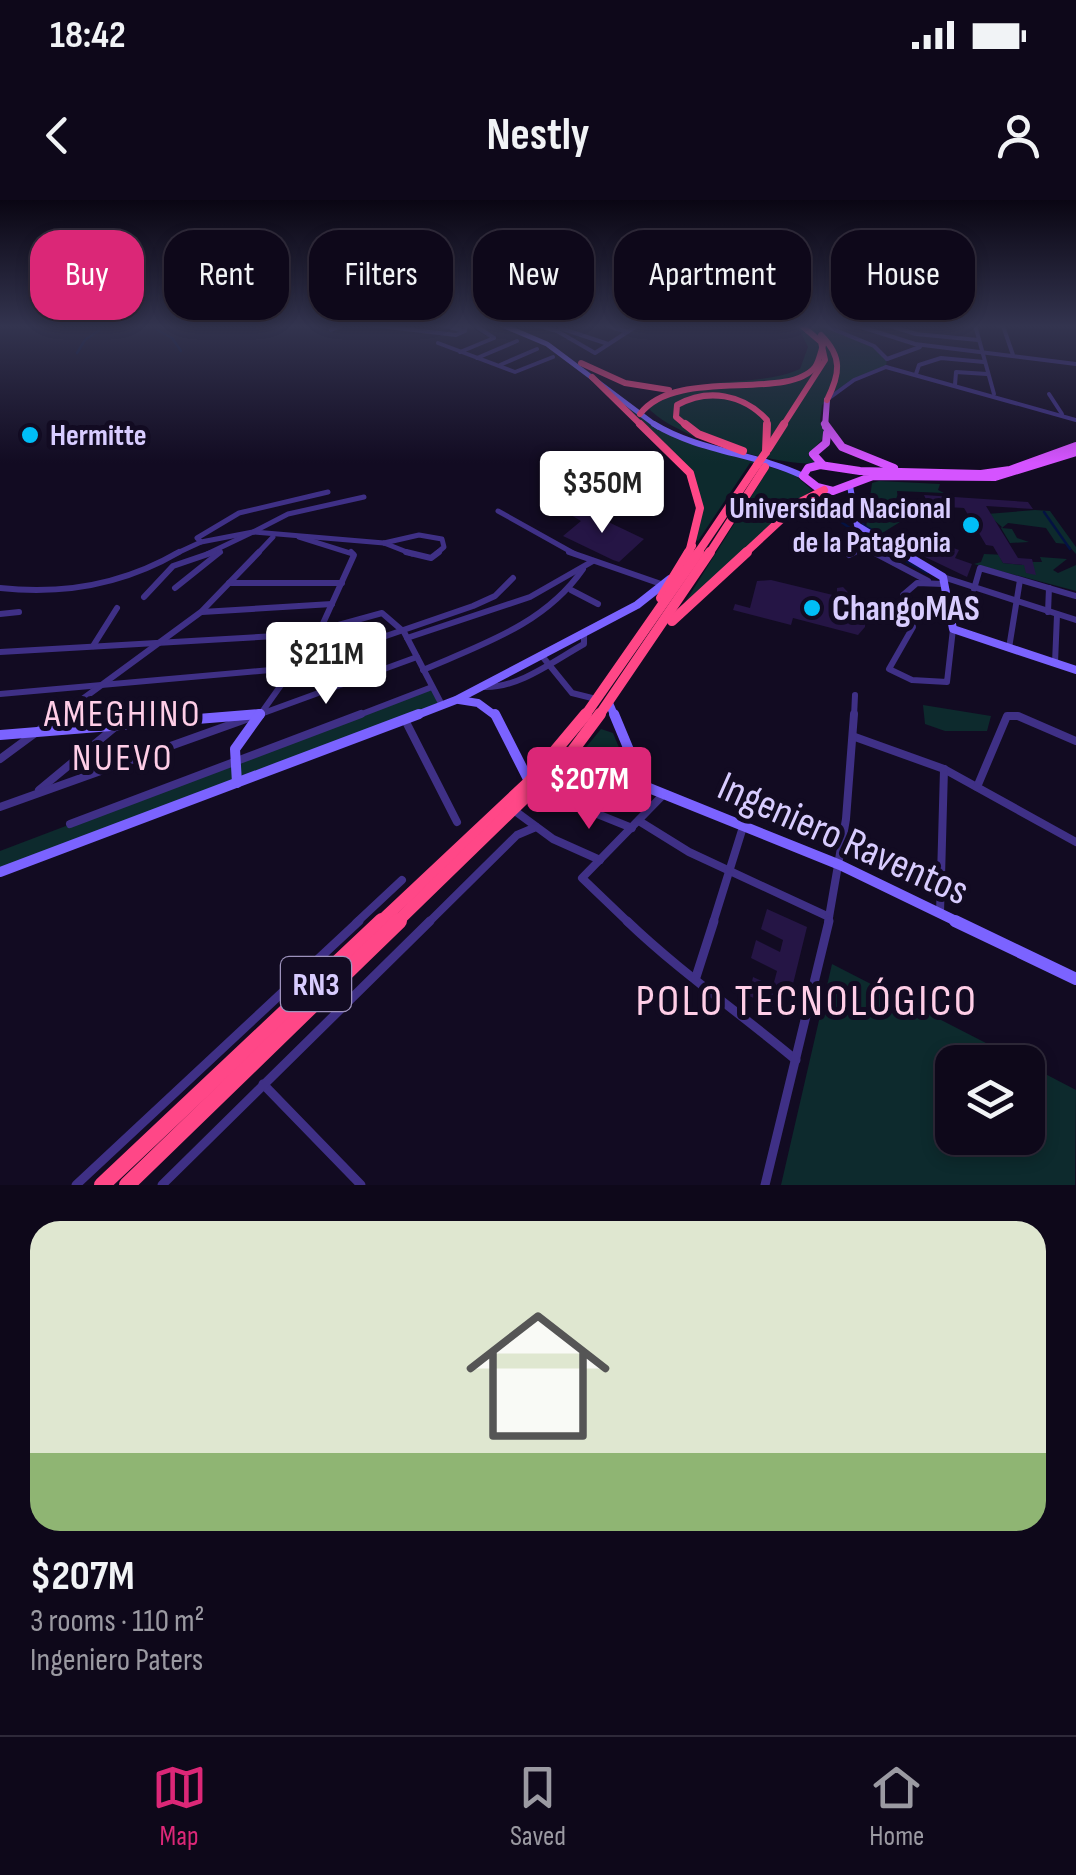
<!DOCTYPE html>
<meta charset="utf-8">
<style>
body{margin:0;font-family:"Sofia Sans Condensed",sans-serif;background:#1c1627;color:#f1f3f6;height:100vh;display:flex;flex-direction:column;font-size:38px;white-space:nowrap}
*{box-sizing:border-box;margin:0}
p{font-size:32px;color:#9b9aa2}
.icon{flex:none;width:55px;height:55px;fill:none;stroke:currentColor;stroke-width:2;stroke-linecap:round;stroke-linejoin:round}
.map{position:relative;height:985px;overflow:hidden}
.panel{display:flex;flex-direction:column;background:#0e081a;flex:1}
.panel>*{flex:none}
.hud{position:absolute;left:30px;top:30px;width:1018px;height:90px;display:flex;gap:20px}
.fabs{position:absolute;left:935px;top:845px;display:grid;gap:20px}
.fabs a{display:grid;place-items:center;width:110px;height:110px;border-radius:20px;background:#0e081a;box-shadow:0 5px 15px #0003,0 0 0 2px #2e2939;font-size:50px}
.price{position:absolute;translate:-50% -85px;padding:0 22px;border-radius:10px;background:#fff;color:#222;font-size:32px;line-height:65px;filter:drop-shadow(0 2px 5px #0008)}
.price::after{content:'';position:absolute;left:50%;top:60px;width:30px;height:22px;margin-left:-15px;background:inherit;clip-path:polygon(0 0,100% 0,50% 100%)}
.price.selected{background:#db2777;color:#fff}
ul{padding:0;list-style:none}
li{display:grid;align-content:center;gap:20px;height:530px;padding:0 30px}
li span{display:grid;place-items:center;height:310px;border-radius:30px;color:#555}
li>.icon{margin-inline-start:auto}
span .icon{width:180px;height:180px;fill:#fffc;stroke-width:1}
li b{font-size:42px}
.chip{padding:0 35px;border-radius:30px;background:#0e081a;box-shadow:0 5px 15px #0003,0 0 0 2px #2e2939;font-size:35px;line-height:90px}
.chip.selected{background:#db2777;color:#fff}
.status{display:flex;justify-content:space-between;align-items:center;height:70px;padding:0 50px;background:#0e081a;direction:ltr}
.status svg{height:28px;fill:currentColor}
header{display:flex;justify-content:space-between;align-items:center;height:130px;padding:0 30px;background:#0e081a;font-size:45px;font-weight:700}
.tab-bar{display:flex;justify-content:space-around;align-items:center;height:140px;border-top:2px solid #2e2939;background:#0e081a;font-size:28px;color:#9b9aa2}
.tab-bar a{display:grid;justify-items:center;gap:5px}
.tab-bar .selected{color:#db2777}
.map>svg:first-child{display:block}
</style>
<div class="status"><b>18:42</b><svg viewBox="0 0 49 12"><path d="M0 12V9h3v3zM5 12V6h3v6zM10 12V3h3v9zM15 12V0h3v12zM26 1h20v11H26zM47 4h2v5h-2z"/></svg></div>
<header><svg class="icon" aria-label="back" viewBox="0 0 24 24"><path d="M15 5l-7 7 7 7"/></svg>Nestly<svg class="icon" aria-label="person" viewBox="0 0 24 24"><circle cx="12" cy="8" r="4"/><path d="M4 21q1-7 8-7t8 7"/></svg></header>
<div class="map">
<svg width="1076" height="985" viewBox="0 0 1076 985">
<rect width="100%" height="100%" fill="#120b22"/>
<!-- green -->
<g fill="#0d2a2d">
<path d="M 789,125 C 816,125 873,132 887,159 L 886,167 L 854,180 L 822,205 L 820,221 L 826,235 L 808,255 L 817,264 C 773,264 678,240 648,208 C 687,171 754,190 800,169 L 808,147 L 800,131 Z"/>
<polygon points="610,193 667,233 795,275 812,290 684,404 769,268 750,263 698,341 694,339 700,319 692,275"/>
<polygon points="879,281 940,284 938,290 944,293 897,291 900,322 879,335 866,328 872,283"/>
<polygon points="1035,310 1050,311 1076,347 1076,354 1067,344 1056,343 1046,328 1008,323 1002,328 1012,329 1017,338 1029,342 1010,343 1001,328 1002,327 987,314"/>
<polygon points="984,354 1008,355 1000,357 1003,363 1022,365 1022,362 1042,362 1040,357 1067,359 1053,370 1058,373 1076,365 1076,391 974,364 981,362"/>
<polygon points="432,487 442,505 0,672 0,651"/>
<polygon points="923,505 991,516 987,531 945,531 925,524"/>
<polygon points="601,529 613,533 627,567 624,574 578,557"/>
<polygon points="832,764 1023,862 952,862 952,938 1028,938 1028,865 1076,890 1075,985 781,985"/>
</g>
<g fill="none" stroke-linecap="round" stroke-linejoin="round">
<!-- stream -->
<g stroke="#041242" stroke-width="2.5">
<polyline points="149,125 172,138 181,151"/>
<polyline points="77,153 85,140 107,125"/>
<polyline points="859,295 865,308 863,325 872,330"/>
<polyline points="816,304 861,336 927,373"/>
<polyline points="1044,312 1070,349"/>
</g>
</g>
<!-- building -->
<g fill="#251545">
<polygon points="924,295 1028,302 1033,309 986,306 1018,358 1032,359 1036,375 1026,373 1024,365 1003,363 993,346 986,345 964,308 929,306"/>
<polygon points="579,308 644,339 619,362 613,360 563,336 581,321 571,315"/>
<polygon points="929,339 959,350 955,358 972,364 967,377 921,355"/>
<polygon points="771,380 837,396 837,388 843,387 866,411 865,427 858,435 793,418 791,425 733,410 735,404 750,408 757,381"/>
<polygon points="767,709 807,727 793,784 788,781 783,811 749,796 753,777 773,786 777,771 751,758 756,740 780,752 783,740 761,729"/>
</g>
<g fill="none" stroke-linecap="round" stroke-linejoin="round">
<!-- street-far4 -->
<g stroke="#3f3086" stroke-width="4">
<polyline points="371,125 456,135 465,131 466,125"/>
<polyline points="442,125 464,131"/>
<polyline points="474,125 494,138"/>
<polyline points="536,125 557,131 595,153 638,125"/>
<polyline points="606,125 627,132"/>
<polyline points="823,125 874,146 887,159"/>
<polyline points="855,125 915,144 1076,164"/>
<polyline points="887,125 916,134 978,140"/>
<polyline points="975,125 994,194"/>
<polyline points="996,125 1003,126 1013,155"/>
<polyline points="560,128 608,144"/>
<polyline points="331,130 343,125"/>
<polyline points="438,143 515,172 553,157"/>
<polyline points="460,152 494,138"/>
<polyline points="477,158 517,141"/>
<polyline points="887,159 920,147"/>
<polyline points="500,165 537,149"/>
<polyline points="886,167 1076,220"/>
<polyline points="916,174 919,165 941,158 984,162"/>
<polyline points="955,185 956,172 987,174"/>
<polyline points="1049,194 1062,214"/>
<polyline points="828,199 854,180 886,167"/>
</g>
<!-- street-far3 -->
<g stroke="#3f3086" stroke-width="5">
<polyline points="328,292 239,313 197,338 201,342 253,332 288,314 364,297"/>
<polyline points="498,311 575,354"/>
<polyline points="299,337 353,354"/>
<polyline points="384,343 412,354"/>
<polyline points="384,343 419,335 442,339 444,347 436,354"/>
<polyline points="175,354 201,342"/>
<polyline points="207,354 253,332 384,343"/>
<polyline points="257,354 273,337"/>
<polyline points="851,354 864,347 877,354"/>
</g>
<!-- street-far2 -->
<g stroke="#3f3086" stroke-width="6">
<polyline points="406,352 431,358 439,352"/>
<polyline points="569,352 664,385"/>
<polyline points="873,352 928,381"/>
<polyline points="849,355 855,352"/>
<polyline points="943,377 1076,420"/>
<polyline points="229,383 342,383"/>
<polyline points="943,384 917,383 903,395 913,427 889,469 912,480 947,482 953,429"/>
<path d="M 0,388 C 63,395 124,384 179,352"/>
<polyline points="175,388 220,352"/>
<polyline points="974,389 980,368 1076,396"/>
<polyline points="571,390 598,404"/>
<polyline points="144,397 173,366 214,352"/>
<polyline points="202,412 332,404"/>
<polyline points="1048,412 1049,388"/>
<polyline points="0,414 19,412"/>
<polyline points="407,438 530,397 593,361"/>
<polyline points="93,446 117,408"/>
<polyline points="1009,448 1020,380"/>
<polyline points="0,452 276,436 324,429 382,413 404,432 442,505"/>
<polyline points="542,456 572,493 596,499"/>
<polyline points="1055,463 1057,415"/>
<path d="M 423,470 C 483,444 545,424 583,369"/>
<path d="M 483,487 C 518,489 555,460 584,444 L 584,433"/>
<polyline points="0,494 293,468 473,406 495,396 513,378"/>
<polyline points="262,512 320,430 354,355 351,352"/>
<polyline points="258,515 417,457"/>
<polyline points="58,517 201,412 259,352"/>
<polyline points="354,517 432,487"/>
<polyline points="854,517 855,495"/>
<polyline points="1007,517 1019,517"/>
</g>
<!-- street-far1 -->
<g stroke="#3f3086" stroke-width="8">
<polyline points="405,520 457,622"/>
<polyline points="855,537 944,569 1076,642"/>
<polyline points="0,559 61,514"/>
<polyline points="581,567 621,583 644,586"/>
<polyline points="977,587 1007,516 1018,516 1076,541"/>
<polyline points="39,590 114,528"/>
<polyline points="560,599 632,628"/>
<polyline points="0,607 246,519"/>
<polyline points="515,611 553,639 600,660"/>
<polyline points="639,621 689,652 829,717"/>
<polyline points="70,624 361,514"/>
<polyline points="940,713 944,569"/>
<polyline points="356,723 402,680"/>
<polyline points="428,723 517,635 536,627"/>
<polyline points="629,723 582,678 663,595"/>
<polyline points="713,723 743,627"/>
<polyline points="828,723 846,619 854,514"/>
</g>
<!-- street -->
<g stroke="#3f3086" stroke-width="9">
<path d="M 627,721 C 679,771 740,813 796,860"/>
<polyline points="696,777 714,721"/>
<polyline points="263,884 361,985"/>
<polyline points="76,985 359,721"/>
<polyline points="162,985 430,721"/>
<polyline points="765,985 829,721"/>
</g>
<!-- secondary-far4 -->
<polyline stroke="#7b63ff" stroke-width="5" points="502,125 547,144 658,227"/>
<!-- secondary-far3 -->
<g stroke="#7b63ff" stroke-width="6">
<path d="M 654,224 C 700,252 755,253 803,276"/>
<polyline points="850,286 857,325 905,354"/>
</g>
<!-- secondary-far2 -->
<g stroke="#7b63ff" stroke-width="8">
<polyline points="901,352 943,377 953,429 1076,470"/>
<polyline points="459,500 478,503 497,517"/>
<polyline points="609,503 615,517"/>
<polyline points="229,517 260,514"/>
<polyline points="412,517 456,500 637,405 670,379"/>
</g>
<!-- secondary-far1 -->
<g stroke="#7b63ff" stroke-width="10">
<polyline points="495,514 530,583"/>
<polyline points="614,514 644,586 840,665 960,723"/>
<polyline points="0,535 260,514"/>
<polyline points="237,583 235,549 260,514"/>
<polyline points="0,672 419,514"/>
</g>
<!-- secondary -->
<polyline stroke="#7b63ff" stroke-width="12" points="955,721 1076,779"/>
<!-- primary-far1 -->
<polyline stroke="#d553ff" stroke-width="6" points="825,227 827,200"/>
<!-- primary -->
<g stroke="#d553ff" stroke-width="8">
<polyline points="825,224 842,247 894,268"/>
<polyline points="1076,246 1010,270 981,274 860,271 820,265 808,268 803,276 817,287 833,291 873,276 995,277 1076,252"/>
<polyline points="822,264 813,254 826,243 827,233"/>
</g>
<!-- highway-far4 -->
<g stroke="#ff4787" stroke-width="6">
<path d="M 821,135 C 843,157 840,174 827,200"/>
<polyline points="581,163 625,183 669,190"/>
<polyline points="592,177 643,227"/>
<path d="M 640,214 C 676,166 787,202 815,167 C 819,162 821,151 823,145"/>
<path d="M 688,227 L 676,217 L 677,205 C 708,188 743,194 767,220 L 767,227"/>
<polyline points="782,227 825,160 821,142 801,125"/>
</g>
<!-- highway-far3 -->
<g stroke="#ff4787" stroke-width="8">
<polyline points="640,224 690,273 700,308 690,349"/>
<polyline points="685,224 698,234 743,251"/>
<polyline points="768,249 784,224"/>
<polyline points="766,252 767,224"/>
<polyline points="687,354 692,346"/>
<polyline points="697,354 757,265"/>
<polyline points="709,354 765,267"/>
<polyline points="744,354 800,302 824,290"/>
</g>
<!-- highway-far2 -->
<g stroke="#ff4787" stroke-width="10">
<polyline points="661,398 689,352"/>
<polyline points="672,421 747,352"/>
<polyline points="584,517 699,352"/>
<polyline points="598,517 710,352"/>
</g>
<!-- highway-far1 -->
<g stroke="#ff4787" stroke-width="12">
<polyline points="379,723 529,582 586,514"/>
<polyline points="396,723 571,553 600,514"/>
</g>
<!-- highway -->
<g stroke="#ff4787" stroke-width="16">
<polyline points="102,985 382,721"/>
<polyline points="127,985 399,721"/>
</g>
<!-- highway-bridge -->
<polyline stroke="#ff4787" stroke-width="8" points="757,265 766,252"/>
</g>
<!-- sky -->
<linearGradient id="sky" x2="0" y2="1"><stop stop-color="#0a0613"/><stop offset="0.48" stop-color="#33344f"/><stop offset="1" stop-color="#33344f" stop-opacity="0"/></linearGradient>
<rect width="1076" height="263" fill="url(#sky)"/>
<!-- markers -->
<g fill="#00bef7" stroke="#120b22" stroke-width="4">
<circle cx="30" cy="235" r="10"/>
<circle cx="971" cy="325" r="10"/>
<circle cx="812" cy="408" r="10"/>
</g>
<g text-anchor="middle" stroke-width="10" stroke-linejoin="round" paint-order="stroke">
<!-- far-poi labels -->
<g font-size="30" font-weight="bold" fill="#d8ccff" stroke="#120b22" text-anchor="start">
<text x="50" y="245">Hermitte</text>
<text x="951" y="318" text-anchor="end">Universidad Nacional<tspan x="951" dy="34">de la Patagonia</tspan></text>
</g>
<!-- shield labels -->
<rect fill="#120b22" stroke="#9d92bd" stroke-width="2.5" x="281" y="757" width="70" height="54" rx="8"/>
<g font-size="32" font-weight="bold" fill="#d8ccff">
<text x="316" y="795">RN3</text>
</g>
<!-- poi labels -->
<g font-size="35" font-weight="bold" fill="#d8ccff" stroke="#120b22" text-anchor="start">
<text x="832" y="420">ChangoMAS</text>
</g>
<!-- neighbourhood labels -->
<g font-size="38" letter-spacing="2.5" fill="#ffcee7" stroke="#120b22">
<text x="123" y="526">AMEGHINO<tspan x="123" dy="44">NUEVO</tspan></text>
</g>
<!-- near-street labels -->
<g font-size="42" fill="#d8ccff" stroke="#120b22">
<text transform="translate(844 637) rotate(24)" y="15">Ingeniero Raventos</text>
</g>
<!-- near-neighbourhood labels -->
<g font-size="45" letter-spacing="2.5" fill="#ffcee7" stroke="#120b22">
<text x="807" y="815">POLO TECNOLÓGICO</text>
</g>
</g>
</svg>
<div class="fabs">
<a><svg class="icon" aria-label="layers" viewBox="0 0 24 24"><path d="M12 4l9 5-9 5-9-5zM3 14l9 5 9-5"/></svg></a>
</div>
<b class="price" style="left:602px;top:336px">$350M</b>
<b class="price" style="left:326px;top:507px">$211M</b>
<b class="price selected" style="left:589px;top:632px">$207M</b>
<div class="hud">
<a class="chip selected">Buy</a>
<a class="chip">Rent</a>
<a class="chip">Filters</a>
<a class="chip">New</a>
<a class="chip">Apartment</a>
<a class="chip">House</a>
</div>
</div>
<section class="panel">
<ul>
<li><span style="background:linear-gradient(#dfe7d0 75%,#8fb573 0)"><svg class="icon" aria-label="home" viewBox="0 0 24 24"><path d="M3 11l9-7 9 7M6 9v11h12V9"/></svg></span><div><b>$207M</b><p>3 rooms · 110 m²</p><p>Ingeniero Paters</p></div></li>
</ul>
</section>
<nav class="tab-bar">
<a class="selected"><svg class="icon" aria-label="map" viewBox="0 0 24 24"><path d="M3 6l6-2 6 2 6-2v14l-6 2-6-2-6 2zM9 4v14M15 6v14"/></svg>Map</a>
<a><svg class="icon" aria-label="saved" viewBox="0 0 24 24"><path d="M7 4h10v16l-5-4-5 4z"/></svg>Saved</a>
<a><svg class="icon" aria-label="home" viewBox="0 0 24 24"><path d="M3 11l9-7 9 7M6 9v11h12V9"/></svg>Home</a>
</nav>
